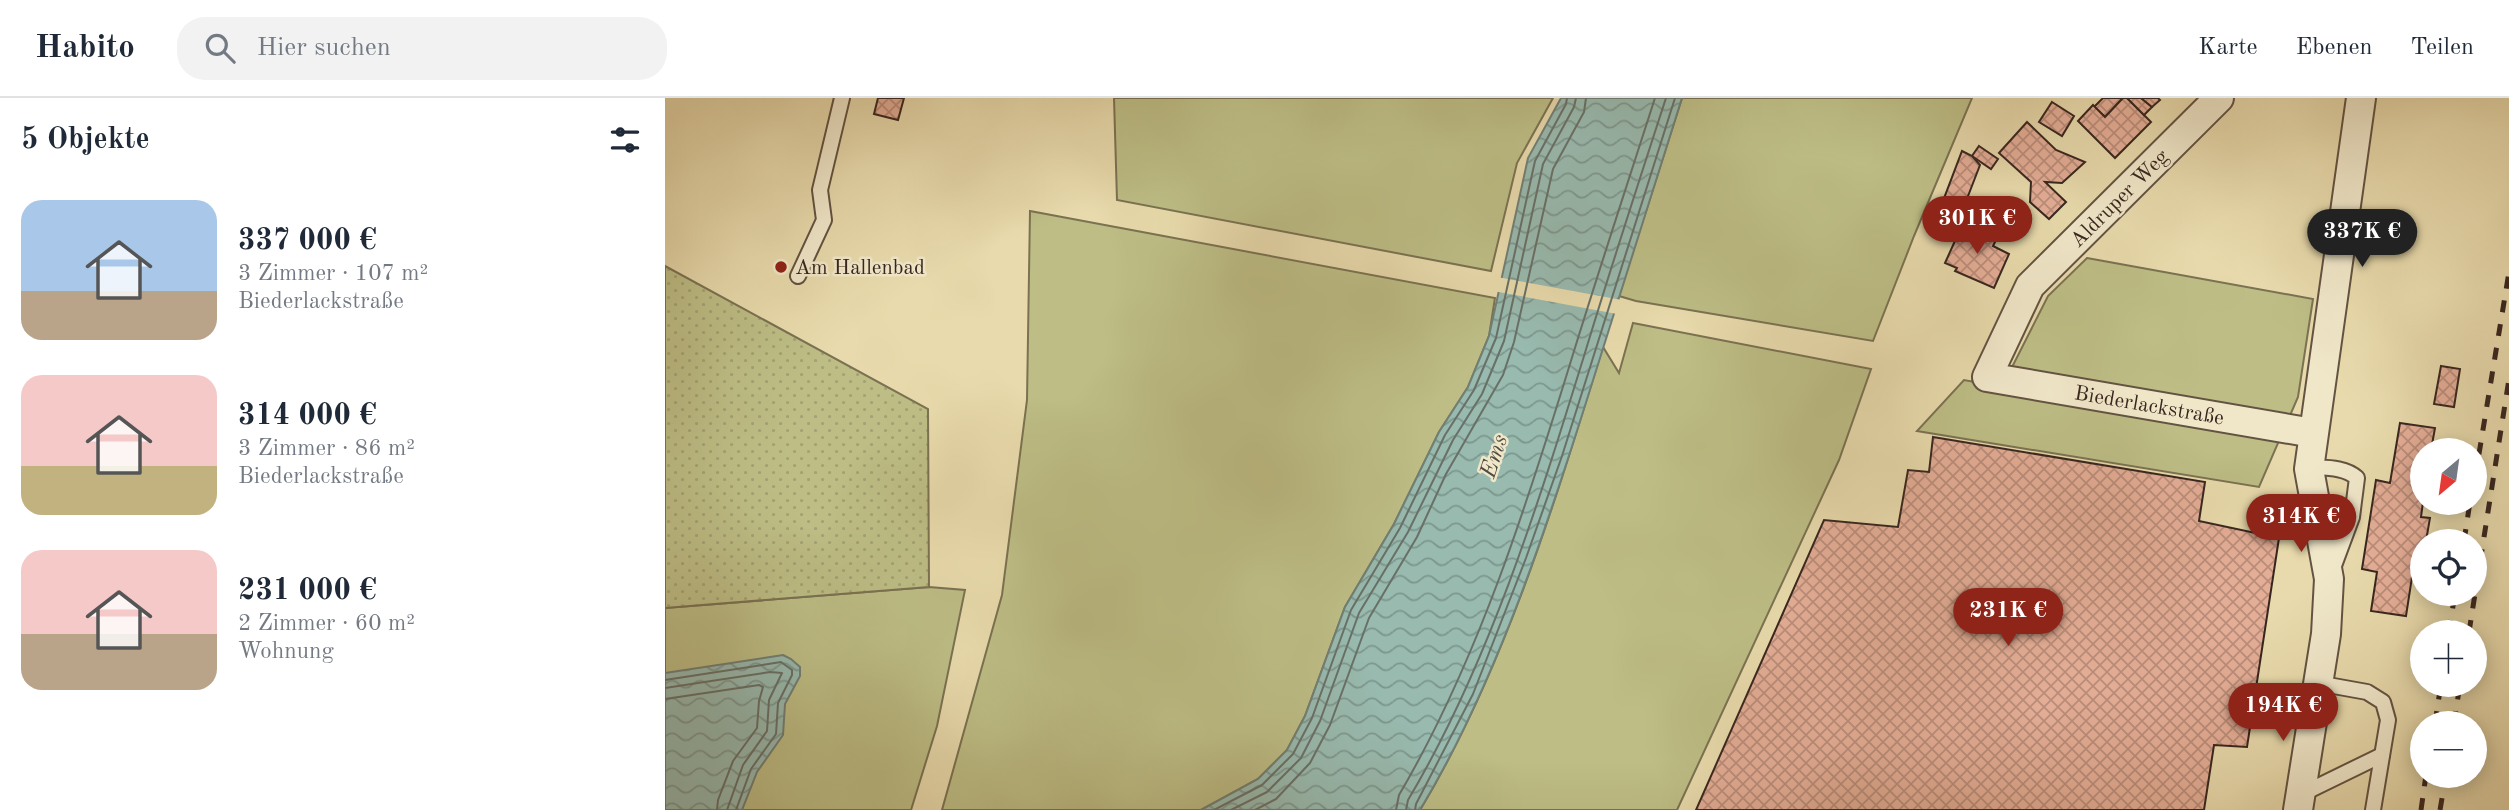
<!DOCTYPE html>
<html lang="de">
<meta charset="utf-8">
<style>
body{margin:0;font-family:"Old Standard TT",serif;background:#f2f2f3;color:#1f2937;height:100vh;display:flex;flex-direction:column;font-size:26px;white-space:nowrap}
*{box-sizing:border-box;margin:0}
p{font-size:23px;color:#747a83}
.icon{flex:none;width:38px;height:38px;fill:none;stroke:currentColor;stroke-width:2;stroke-linecap:round;stroke-linejoin:round}
.map{position:relative;flex:1;overflow:hidden}
.side{display:flex;flex-direction:column;background:#fff;width:665px}
.side>*{flex:none}
.needle{width:46px;rotate:209deg}
.tools{position:absolute;left:1745px;top:340px;display:grid;gap:14px}
.tools a{display:grid;place-items:center;width:77px;height:77px;border-radius:50%;background:#fff;box-shadow:0 4px 18px #0003;font-size:35px}
.price{position:absolute;translate:-50% -60px;padding:0 16px;border-radius:24px;background:#8f2418;color:#fff;font-size:23px;line-height:46px;filter:drop-shadow(0 2px 4px #0008)}
.price::after{content:'';position:absolute;left:50%;top:42px;width:21px;height:16px;margin-left:-10px;background:inherit;clip-path:polygon(0 0,100% 0,50% 100%)}
.price.current{background:#222;color:#fff}
ul{padding:0;list-style:none}
li{display:flex;align-items:center;gap:21px;height:175px;padding:0 21px}
li span{display:grid;place-items:center;flex:none;width:196px;height:140px;border-radius:21px;color:#555}
li>.icon{margin-inline-start:auto}
span .icon{width:84px;height:84px;fill:#fffc;stroke-width:1}
li b{font-size:30px}
h2{display:flex;justify-content:space-between;align-items:center;height:84px;padding:0 21px;font-size:30px}
header{display:flex;align-items:center;gap:42px;box-sizing:border-box;height:98px;padding:0 35px;background:#fff;border-bottom:2px solid #e0e1e3}
header strong{font-size:33px}
nav{display:flex;gap:38px;margin-inline-start:auto;font-size:24px}
.search{width:490px;height:63px;background:#f2f2f3;display:flex;align-items:center;gap:18px;box-sizing:border-box;padding:0 24px;border-radius:28px;color:#747a83;font-size:26px}
main{display:flex;flex:1;min-height:0}
.map>svg:first-child{display:block}
</style>
<header>
<strong>Habito</strong>
<div class="search"><svg class="icon" aria-label="search" viewBox="0 0 24 24"><circle cx="10" cy="10" r="6"/><path d="M15 15l6 6"/></svg>Hier suchen</div>
<nav><a>Karte</a><a>Ebenen</a><a>Teilen</a></nav>
</header>
<main>
<section class="side">
<h2>5 Objekte<svg class="icon" aria-label="filters" viewBox="0 0 24 24"><path d="M4 7h16M4 17h16"/><circle cx="9" cy="7" r="2"/><circle cx="15" cy="17" r="2"/></svg></h2>
<ul>
<li><span style="background:linear-gradient(#a9c7e8 65%,#b9a48a 0)"><svg class="icon" aria-label="home" viewBox="0 0 24 24"><path d="M3 11l9-7 9 7M6 9v11h12V9"/></svg></span><div><b>337 000 €</b><p>3 Zimmer · 107 m²</p><p>Biederlackstraße</p></div></li>
<li><span style="background:linear-gradient(#f6c9c9 65%,#c2b280 0)"><svg class="icon" aria-label="home" viewBox="0 0 24 24"><path d="M3 11l9-7 9 7M6 9v11h12V9"/></svg></span><div><b>314 000 €</b><p>3 Zimmer · 86 m²</p><p>Biederlackstraße</p></div></li>
<li><span style="background:linear-gradient(#f6c9c9 60%,#b9a48a 0)"><svg class="icon" aria-label="home" viewBox="0 0 24 24"><path d="M3 11l9-7 9 7M6 9v11h12V9"/></svg></span><div><b>231 000 €</b><p>2 Zimmer · 60 m²</p><p>Wohnung</p></div></li>
</ul>
</section>
<div class="map">
<svg width="1844" height="712" viewBox="0 0 1844 712">
<defs>
<pattern id="park-dots" width="8" height="8" patternUnits="userSpaceOnUse" patternTransform="scale(1.75)"><rect width="8" height="8" fill="#bdbd85"/><path d="M2 2h.1M6 6h.1" fill="none" stroke="#a3a272" stroke-width="1.8" stroke-linecap="round"/></pattern>
<pattern id="water-waves" width="16" height="10" patternUnits="userSpaceOnUse" patternTransform="scale(1.75)"><rect width="16" height="10" fill="#98baaf"/><path d="M0 5q4-4 8 0t8 0" fill="none" stroke="#7d978e"/></pattern>
<pattern id="building-cross-hatch" width="8" height="8" patternUnits="userSpaceOnUse" patternTransform="scale(1.75)"><rect width="8" height="8" fill="#e4ad96"/><path d="M0 0l8 8M0 8l8-8" fill="none" stroke="#ba8d7a"/></pattern>
</defs>
<rect width="100%" height="100%" fill="#e8daac"/>
<filter id="stains"><feTurbulence type="fractalNoise" baseFrequency=".00286" numOctaves="4"/><feColorMatrix values="0 0 0 0 .2 0 0 0 0 .09 0 0 0 0 .02 0 0 0 .5 -.17"/></filter>
<radialGradient id="worn" r=".72"><stop offset=".6" stop-color="#630" stop-opacity="0"/><stop offset="1" stop-color="#630" stop-opacity=".3"/></radialGradient>
<!-- grass -->
<g fill="#bdbd85" stroke="#7a7252" stroke-width="2">
<polygon points="449,0 888,0 852,65 826,173 452,102"/>
<polygon points="1017,0 1307,0 1249,138 1208,243 971,203 954,198"/>
<polygon points="365,113 830,200 824,238 803,289 774,334 729,426 680,509 640,618 622,652 593,681 536,712 277,712 337,497 362,302"/>
<polygon points="1422,160 1648,201 1633,299 1594,389 1252,333 1299,282 1337,289 1383,198"/>
<path d="M 968,225 L 1206,271 L 1174,362 L 1012,712 L 755,712 C 839,573 890,404 938,249 L 954,275 Z"/>
<polygon points="264,489 300,492 272,628 246,712 0,712 0,510"/>
</g>
<!-- park -->
<polygon fill="url(#park-dots)" stroke="#7a7252" stroke-width="2" points="0,168 263,311 264,489 0,510"/>
<!-- water -->
<g fill="url(#water-waves)" stroke="#717f75" stroke-width="2">
<path d="M 896,0 L 1017,0 C 988,93 958,186 929,279 C 884,423 833,582 755,712 L 536,712 L 593,681 L 622,652 L 640,618 L 680,509 L 729,426 L 774,334 L 803,289 L 824,238 L 863,60 Z"/>
<polygon points="118,557 126,561 135,569 135,578 120,606 118,637 92,674 77,712 0,712 0,575"/>
</g>
<!-- pier -->
<polygon fill="#e8daac" points="832,179 957,202 952,216 828,193"/>
<g fill="none" stroke-linecap="round" stroke-linejoin="round">
<!-- shore -->
<g stroke="#687067" stroke-width="2">
<polyline points="0,582 116,564 127,572 127,577 113,605 111,636 86,671 71,712"/>
<polyline points="0,590 105,574 117,575 104,602 102,633 78,667 62,712"/>
<polyline points="0,601 94,587 98,589 94,603 92,630 68,663 53,702 52,712"/>
<polyline points="549,712 597,687 628,656 647,620 686,512 735,430 780,337 809,292 831,240 870,63 901,6 902,0"/>
<polyline points="566,712 602,694 636,660 655,623 694,515 743,434 788,342 817,296 839,243 878,66 909,9 911,0"/>
<polyline points="590,712 611,701 645,665 665,627 704,520 752,439 781,376 838,277 849,244 888,71 919,14 921,0"/>
<path d="M 731,712 L 734,697 C 814,561 863,403 909,253 C 935,169 963,84 990,0"/>
<path d="M 741,712 L 743,702 C 823,568 873,407 919,258 C 945,172 973,86 1001,0"/>
<polyline points="750,712 751,706 808,596 861,460 897,358 1010,0"/>
</g>
</g>
<!-- building -->
<g fill="url(#building-cross-hatch)" stroke="#37261f" stroke-width="2">
<polygon points="213,0 239,0 233,22 209,16"/>
<polygon points="1438,0 1458,0 1440,19 1429,9"/>
<polygon points="1458,0 1462,0 1486,24 1450,60 1413,23 1428,7 1440,19"/>
<polygon points="1462,0 1476,0 1487,9 1479,17"/>
<polygon points="1476,0 1493,0 1495,2 1487,9"/>
<polygon points="1387,4 1409,18 1397,38 1374,24"/>
<polygon points="1362,24 1391,52 1420,64 1397,85 1380,84 1401,104 1384,121 1365,104 1366,84 1334,55"/>
<polygon points="1314,48 1333,61 1326,71 1307,58"/>
<polygon points="1297,53 1307,58 1315,67 1298,111 1278,103"/>
<polygon points="1295,117 1320,129 1317,135 1331,142 1328,148 1344,156 1329,190 1290,173 1292,170 1280,165 1294,134 1303,137 1308,125 1295,120"/>
<polygon points="1776,268 1795,271 1789,309 1769,306"/>
<polygon points="1735,325 1770,330 1766,352 1757,352 1758,404 1756,419 1765,420 1761,443 1757,443 1755,480 1747,479 1741,518 1706,513 1712,474 1697,471 1711,382 1725,385"/>
<polygon points="1268,339 1540,384 1534,423 1614,440 1582,649 1549,647 1539,712 1031,712 1159,422 1233,429 1243,372 1264,374"/>
</g>
<g fill="none" stroke-linecap="round" stroke-linejoin="round">
<!-- lane casing -->
<g stroke="#635342" stroke-width="18">
<g id="lane">
<polyline points="133,178 159,122 155,92 177,0"/>
<path d="M 1645,369 C 1661,370 1680,369 1692,380 L 1687,419 L 1667,473"/>
<polyline points="1652,585 1702,594 1718,604 1723,622 1708,712"/>
<polyline points="1635,697 1717,657"/>
</g>
</g>
<!-- street casing -->
<g stroke="#635342" stroke-width="32">
<g id="street">
<path id="s1" d="M 1554,0 L 1365,188 L 1322,279 L 1648,335"/>
<polyline points="1633,712 1661,536 1664,481 1644,371 1696,0"/>
</g>
</g>
<!-- lane -->
<use href="#lane" stroke="#f0e7c9" stroke-width="14"/>
<!-- street -->
<use href="#street" stroke="#f0e7c9" stroke-width="28"/>
<!-- rail -->
<g stroke="#37261f" stroke-width="5" stroke-dasharray="12 12" stroke-linecap="butt">
<polyline points="1810,380 1844,174"/>
<polyline points="1799,443 1805,404"/>
<polyline points="1784,534 1790,495"/>
<polyline points="1804,534 1844,281"/>
<polyline points="1770,625 1776,586"/>
<polyline points="1789,625 1795,586"/>
<polyline points="1756,712 1761,677"/>
<polyline points="1775,712 1781,677"/>
</g>
</g>
<!-- markers -->
<circle fill="#8f2418" stroke="#f0e7c9" stroke-width="2.5" cx="116" cy="169" r="7"/>
<g text-anchor="middle" stroke-width="5" stroke-linejoin="round" paint-order="stroke">
<!-- street labels -->
<g font-size="21" fill="#37261f" stroke="#f0e7c9">
<text transform="translate(1454 100) rotate(-45)" y="7">Aldruper Weg</text>
<text dy="7" stroke="none"><textPath href="#s1" startOffset="532">Biederlackstraße</textPath></text>
</g>
<!-- poi labels -->
<g font-size="21" fill="#37261f" stroke="#f0e7c9" text-anchor="start">
<text x="130" y="176">Am Hallenbad</text>
</g>
<!-- water labels -->
<g font-size="23" font-style="italic" fill="#4f4b43" stroke="#f0e7c9">
<text transform="translate(828 358) rotate(-72)" y="8">Ems</text>
</g>
</g>
<rect width="100%" height="100%" filter="url(#stains)"/>
<rect width="100%" height="100%" fill="url(#worn)"/>
</svg>
<div class="tools">
<a><svg class="needle" viewBox="-14 -14 28 28"><path d="M0-13l5 13h-10z" fill="#e53935"/><path d="M0 13l5-13h-10z" fill="#747a83"/></svg></a>
<a><svg class="icon" aria-label="locate" viewBox="0 0 24 24"><circle cx="12" cy="12" r="6"/><path d="M12 2v4M12 18v4M2 12h4M18 12h4"/></svg></a>
<a>+</a>
<a>−</a>
</div>
<b class="price" style="left:1312px;top:158px">301K €</b>
<b class="price current" style="left:1697px;top:171px">337K €</b>
<b class="price" style="left:1636px;top:456px">314K €</b>
<b class="price" style="left:1343px;top:550px">231K €</b>
<b class="price" style="left:1618px;top:645px">194K €</b>
</div>
</main>
